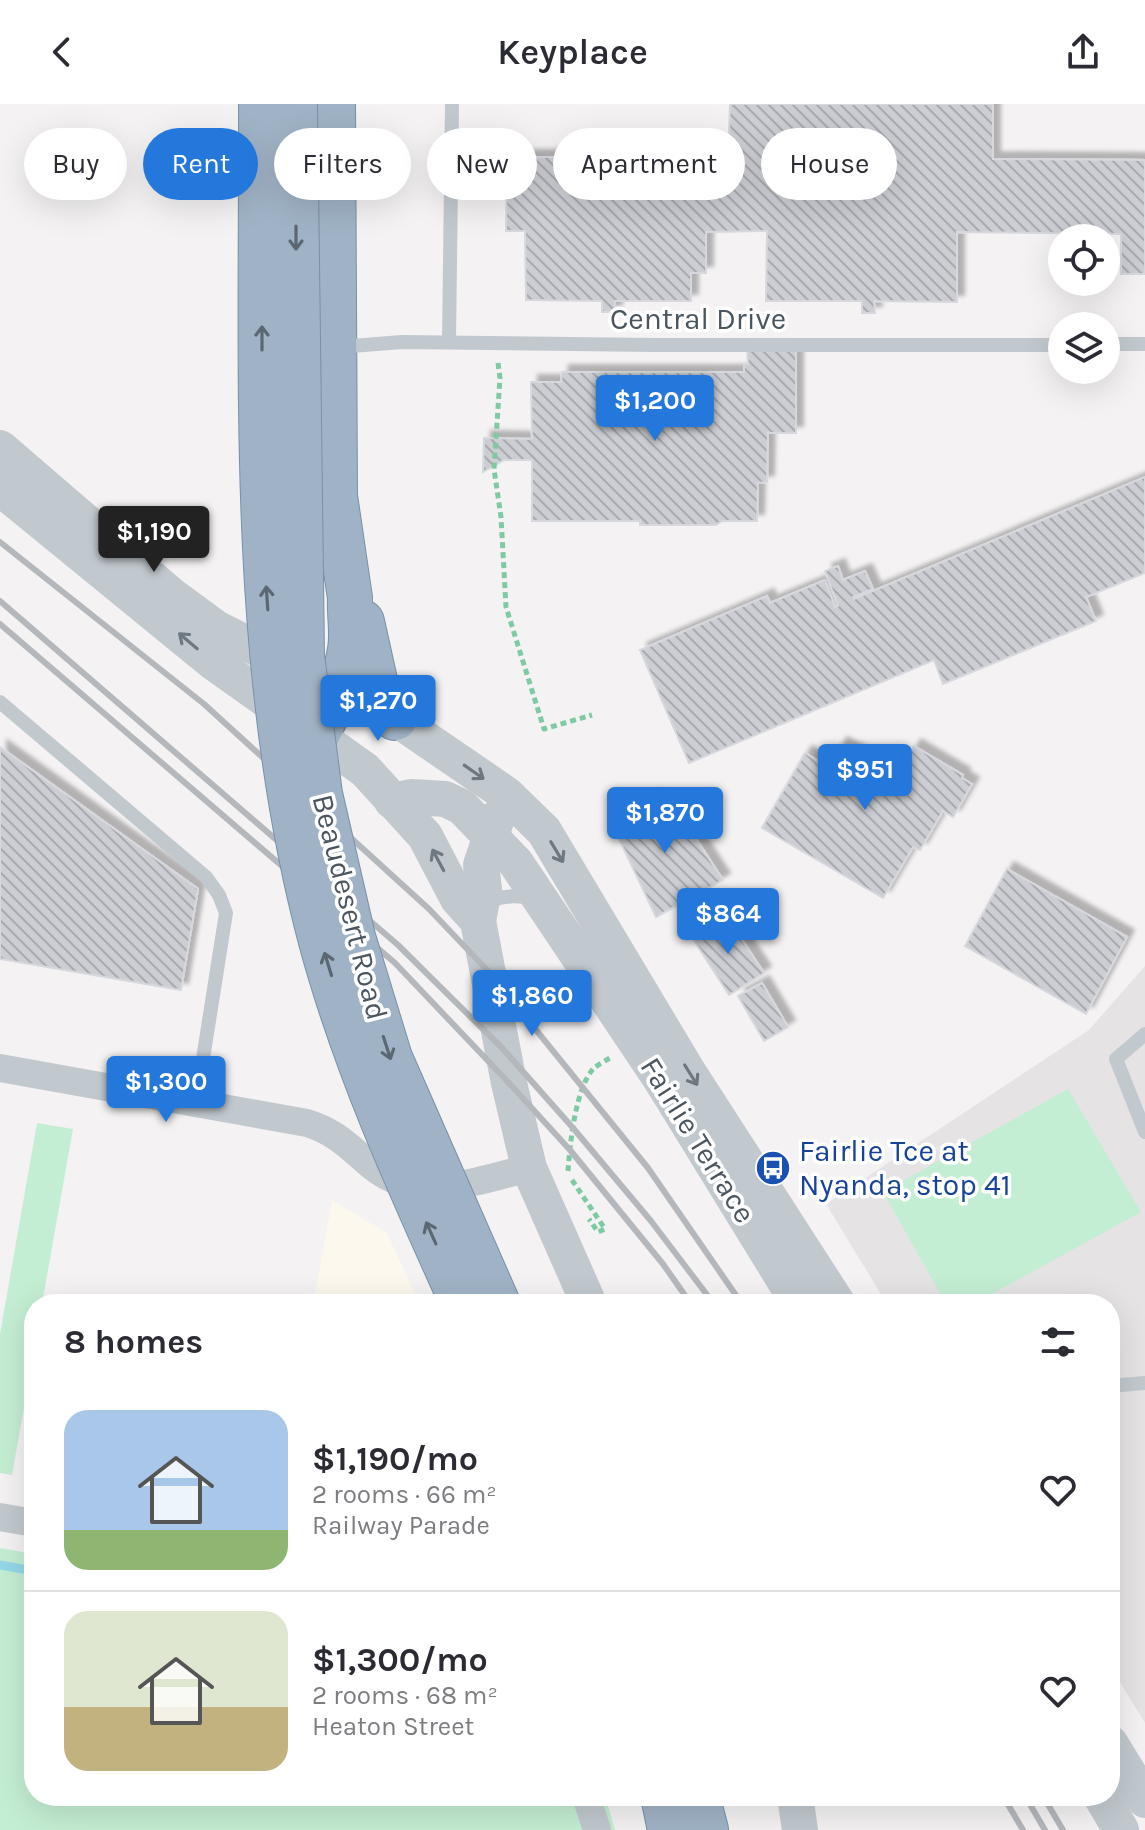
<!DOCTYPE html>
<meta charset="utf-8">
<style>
body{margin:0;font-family:Karla,sans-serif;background:#f7f7f7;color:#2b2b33;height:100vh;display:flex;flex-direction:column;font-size:30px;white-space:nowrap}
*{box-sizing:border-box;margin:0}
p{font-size:26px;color:#7c7c81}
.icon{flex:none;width:44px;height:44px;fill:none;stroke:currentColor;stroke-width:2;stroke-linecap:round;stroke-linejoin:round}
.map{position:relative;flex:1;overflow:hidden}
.sheet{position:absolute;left:24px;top:1190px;width:1096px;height:512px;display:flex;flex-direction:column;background:#fff;border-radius:32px;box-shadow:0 8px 32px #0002}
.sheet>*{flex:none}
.guide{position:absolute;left:24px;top:24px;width:1098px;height:72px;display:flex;gap:16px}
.fabs{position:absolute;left:1048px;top:120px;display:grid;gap:16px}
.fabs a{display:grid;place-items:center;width:72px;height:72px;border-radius:50%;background:#fff;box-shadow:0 8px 32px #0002;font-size:40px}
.price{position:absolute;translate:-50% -68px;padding:0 18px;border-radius:8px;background:#2478dc;color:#fff;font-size:26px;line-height:52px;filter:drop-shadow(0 2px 4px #0008)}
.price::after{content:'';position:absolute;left:50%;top:48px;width:24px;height:18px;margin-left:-12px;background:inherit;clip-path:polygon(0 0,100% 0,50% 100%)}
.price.on{background:#222;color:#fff}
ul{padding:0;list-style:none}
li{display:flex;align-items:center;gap:24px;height:200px;padding:0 40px}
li+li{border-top:2px solid #e1e1e2}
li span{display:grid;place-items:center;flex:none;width:224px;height:160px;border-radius:24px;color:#555}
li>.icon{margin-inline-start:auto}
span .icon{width:96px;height:96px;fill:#fffc;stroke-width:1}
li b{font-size:34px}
h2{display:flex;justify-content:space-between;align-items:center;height:96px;padding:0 40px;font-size:34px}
.tag{padding:0 28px;border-radius:36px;background:#fff;box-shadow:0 8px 32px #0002;font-size:28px;line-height:72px}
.tag.on{background:#2478dc;color:#fff}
header{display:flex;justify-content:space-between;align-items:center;height:104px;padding:0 40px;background:#fff;font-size:36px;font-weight:600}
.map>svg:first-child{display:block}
</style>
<header><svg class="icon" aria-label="back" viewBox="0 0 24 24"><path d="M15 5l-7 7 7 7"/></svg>Keyplace<svg class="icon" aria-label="share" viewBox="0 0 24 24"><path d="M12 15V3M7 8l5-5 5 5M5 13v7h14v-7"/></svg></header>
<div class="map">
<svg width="1145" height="1726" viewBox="0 0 1145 1726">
<defs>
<pattern id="building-back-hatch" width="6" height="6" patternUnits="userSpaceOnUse" patternTransform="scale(2)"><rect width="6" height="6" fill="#ccced4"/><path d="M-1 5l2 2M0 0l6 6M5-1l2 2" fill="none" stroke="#a8aaaf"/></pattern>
<filter id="shadow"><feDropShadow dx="7" dy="-7" stdDeviation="2" flood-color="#0004"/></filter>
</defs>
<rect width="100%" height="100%" fill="#f4f2f2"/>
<!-- commercial -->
<polygon fill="#fcf8ee" points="332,1096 387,1129 420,1200 313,1200"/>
<!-- education -->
<polygon fill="#e5e3e3" points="1145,862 1145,1619 1110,1562 1110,1200 887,1200 826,1100 1089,926"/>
<!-- green -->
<g fill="#c4eed3">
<polygon points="1068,985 1141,1108 974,1200 946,1200 883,1088"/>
<polygon points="37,1019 73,1025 42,1200 34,1200 34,1247 12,1371 0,1369 0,1230"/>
<polygon points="0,1444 34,1450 34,1692 605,1692 615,1726 0,1726"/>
</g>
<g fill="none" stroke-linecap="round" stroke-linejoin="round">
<!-- stream -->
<polyline stroke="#94d8e8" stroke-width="9" points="0,1461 34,1467"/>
</g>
<!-- building -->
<g fill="url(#building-back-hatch)" stroke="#d6d8dd" stroke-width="2" filter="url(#shadow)">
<polygon points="730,0 993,0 993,55 1145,56 1145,170 1121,170 1121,130 957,128 957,198 874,197 875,209 862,209 862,197 766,197 767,127 706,128 706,169 691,169 691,197 615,197 615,208 602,208 602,197 526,196 525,127 506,127 507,53 728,53"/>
<polygon points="747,245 796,246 796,329 768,329 767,378 758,379 757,417 722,417 716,421 640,421 640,417 532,417 532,356 504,356 483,368 484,334 532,335 531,278 561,278 562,268 744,268 744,260 748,260"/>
<polygon points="1145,373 1145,469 1086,493 1096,517 943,580 934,556 689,659 640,546 767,492 770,499 825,476 835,503 838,502 825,467 838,462 843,476 865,467 873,485 853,493 854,495"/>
<polygon points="840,640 898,669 914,642 963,671 962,674 972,680 953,713 943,707 920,746 913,743 883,794 762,724 805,649 828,663"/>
<polygon points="0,643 198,785 181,886 0,855"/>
<polygon points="656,693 661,704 672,698 723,776 656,813 611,718"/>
<polygon points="1007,765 1127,833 1086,910 965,842"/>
<polygon points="727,813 764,869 729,891 693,835"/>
<polygon points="762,879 788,923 764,937 738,892"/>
</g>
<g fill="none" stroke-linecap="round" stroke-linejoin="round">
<!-- trunk casing -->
<g stroke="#7890a9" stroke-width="46">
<g id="trunk">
<polyline points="362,518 376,581 395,614"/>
<path d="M 317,631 C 330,604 345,577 350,546 C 353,529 349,512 350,494 L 335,392 L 333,0"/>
<polyline points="663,1692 670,1726"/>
<polyline points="697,1692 706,1726"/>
</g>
</g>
<!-- path -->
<g stroke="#7dcaa3" stroke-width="5" stroke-dasharray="6 4" stroke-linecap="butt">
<polyline points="498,259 500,274 494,365 501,413 506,503 544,625 592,611"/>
<path d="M 568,1067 C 570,1040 575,986 593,965 C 597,961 605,957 610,954"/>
<polyline points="572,1076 605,1125 598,1128 589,1115"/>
</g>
<!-- service -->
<g stroke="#c1c9cf" stroke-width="14">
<polyline points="449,238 452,0"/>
<polyline points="1106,240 1145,240"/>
<polyline points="339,243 402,238 656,241 1062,241"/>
<polyline points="0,598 206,773 219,791 226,809 196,999"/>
<path d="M 483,800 C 499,792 515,790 532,795"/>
<polyline points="1145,930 1116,955 1145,1028"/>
<polyline points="1110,1282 1145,1279"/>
</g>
<!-- minor -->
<g stroke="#c1c9cf" stroke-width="28">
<path d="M 0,964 L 307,1019 C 338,1029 349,1043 373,1063 C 418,1100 481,1076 529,1064"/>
<polyline points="0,1413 34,1419"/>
<polyline points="586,1692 597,1726"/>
</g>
<!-- tertiary -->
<g stroke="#c1c9cf" stroke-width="36">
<polyline points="0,344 171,491 216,524 292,562"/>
<polyline points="0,384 213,558 365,666 425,732 458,795 478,817 509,979 529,1064 589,1200"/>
<polyline points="370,601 395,614 506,690 544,727 687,966 838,1200"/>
<polyline points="392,697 411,693 430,694 445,695 462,703 516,759 662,977 799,1200"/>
<polyline points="478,817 484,785 481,761 497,714"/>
<polyline points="1110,1639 1145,1696"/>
<polyline points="795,1692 800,1726"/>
<polyline points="1101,1692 1121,1726"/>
</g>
<!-- trunk -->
<use href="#trunk" stroke="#a0b3c6" stroke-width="44"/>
<!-- rail -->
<g stroke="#b4b7bb" stroke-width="6">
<polyline points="0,438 204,600 429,805 489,868 648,1064 742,1200"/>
<polyline points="0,497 398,841 503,945 573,1024 651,1117 714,1200"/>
<polyline points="0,520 395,859 509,979 570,1046 663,1160 691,1200"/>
<polyline points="1003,1692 1023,1726"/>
<polyline points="1025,1692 1045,1726"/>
<polyline points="1043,1692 1063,1726"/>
</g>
<!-- trunk-bridge casing -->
<g stroke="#7890a9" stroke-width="46" stroke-linecap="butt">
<g id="trunk-bridge">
<path d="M 261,0 C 262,280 248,564 321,837 C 355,963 409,1081 463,1200"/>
<polyline points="295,0 302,552 320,690 353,833 390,954 498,1200"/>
</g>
</g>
<!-- trunk-bridge -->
<use href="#trunk-bridge" stroke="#a0b3c6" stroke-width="44"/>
</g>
<!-- one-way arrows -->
<defs><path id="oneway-shaft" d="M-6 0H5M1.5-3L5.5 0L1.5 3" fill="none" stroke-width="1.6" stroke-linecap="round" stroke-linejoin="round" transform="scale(2)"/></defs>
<g stroke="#5b6873">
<use href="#oneway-shaft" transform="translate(296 134) rotate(90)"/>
<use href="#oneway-shaft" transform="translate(262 234) rotate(-90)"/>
<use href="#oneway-shaft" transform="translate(267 494) rotate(-94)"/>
<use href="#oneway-shaft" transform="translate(328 860) rotate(-107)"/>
<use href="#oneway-shaft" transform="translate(387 944) rotate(72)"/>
<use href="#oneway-shaft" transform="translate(431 1129) rotate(-114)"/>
</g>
<g stroke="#6e7880">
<use href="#oneway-shaft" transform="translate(188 537) rotate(-140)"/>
<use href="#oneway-shaft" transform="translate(474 668) rotate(35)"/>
<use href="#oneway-shaft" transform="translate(557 748) rotate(59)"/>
<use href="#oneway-shaft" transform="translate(438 756) rotate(-118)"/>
<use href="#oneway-shaft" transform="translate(691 971) rotate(58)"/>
</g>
<!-- icons -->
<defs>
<g id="bus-disc" transform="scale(1.8)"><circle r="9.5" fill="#1a4fb4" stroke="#fff"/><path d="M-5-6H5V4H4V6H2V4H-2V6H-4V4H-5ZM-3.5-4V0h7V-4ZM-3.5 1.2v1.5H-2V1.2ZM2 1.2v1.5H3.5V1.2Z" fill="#fff"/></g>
</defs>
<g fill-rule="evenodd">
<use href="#bus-disc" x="773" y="1064"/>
</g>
<g text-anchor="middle" stroke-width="7" stroke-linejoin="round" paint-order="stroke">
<!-- street labels -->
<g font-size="30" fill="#4a555e" stroke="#fff">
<text x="698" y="225">Central Drive</text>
<text transform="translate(350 803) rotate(76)" y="10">Beaudesert Road</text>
<text transform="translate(698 1036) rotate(58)" y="10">Fairlie Terrace</text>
</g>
<!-- transit labels -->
<g font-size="30" fill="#164399" stroke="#fff" text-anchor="start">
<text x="799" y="1057">Fairlie Tce at<tspan x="799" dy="34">Nyanda, stop 41</tspan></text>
</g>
</g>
</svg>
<div class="fabs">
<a><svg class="icon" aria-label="locate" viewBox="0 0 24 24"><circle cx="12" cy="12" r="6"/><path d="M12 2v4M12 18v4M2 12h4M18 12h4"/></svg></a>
<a><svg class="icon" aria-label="layers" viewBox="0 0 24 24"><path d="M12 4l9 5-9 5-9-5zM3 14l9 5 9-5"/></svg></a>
</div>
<b class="price" style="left:655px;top:339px">$1,200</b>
<b class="price on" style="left:154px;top:470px">$1,190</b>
<b class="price" style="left:378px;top:639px">$1,270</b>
<b class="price" style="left:865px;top:708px">$951</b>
<b class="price" style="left:665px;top:751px">$1,870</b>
<b class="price" style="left:728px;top:852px">$864</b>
<b class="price" style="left:532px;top:934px">$1,860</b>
<b class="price" style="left:166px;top:1020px">$1,300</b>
<div class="guide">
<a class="tag">Buy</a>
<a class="tag on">Rent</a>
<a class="tag">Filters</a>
<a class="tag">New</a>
<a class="tag">Apartment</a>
<a class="tag">House</a>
</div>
<section class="sheet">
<h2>8 homes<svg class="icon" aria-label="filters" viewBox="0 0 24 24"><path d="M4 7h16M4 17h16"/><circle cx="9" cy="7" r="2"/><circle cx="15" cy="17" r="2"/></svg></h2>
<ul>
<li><span style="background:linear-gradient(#a9c7e8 75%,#8fb573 0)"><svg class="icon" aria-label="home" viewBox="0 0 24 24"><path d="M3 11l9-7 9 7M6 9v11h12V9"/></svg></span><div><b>$1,190/mo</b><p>2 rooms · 66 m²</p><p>Railway Parade</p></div><svg class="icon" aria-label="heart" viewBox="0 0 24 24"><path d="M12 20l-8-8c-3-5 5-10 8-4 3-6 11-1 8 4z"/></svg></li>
<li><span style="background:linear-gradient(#dfe7d0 60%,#c2b280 0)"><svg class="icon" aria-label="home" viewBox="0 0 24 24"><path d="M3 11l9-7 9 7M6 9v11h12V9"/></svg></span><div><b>$1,300/mo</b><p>2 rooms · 68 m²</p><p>Heaton Street</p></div><svg class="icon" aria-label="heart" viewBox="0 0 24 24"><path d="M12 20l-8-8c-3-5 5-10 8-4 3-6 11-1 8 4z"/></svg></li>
</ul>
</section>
</div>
